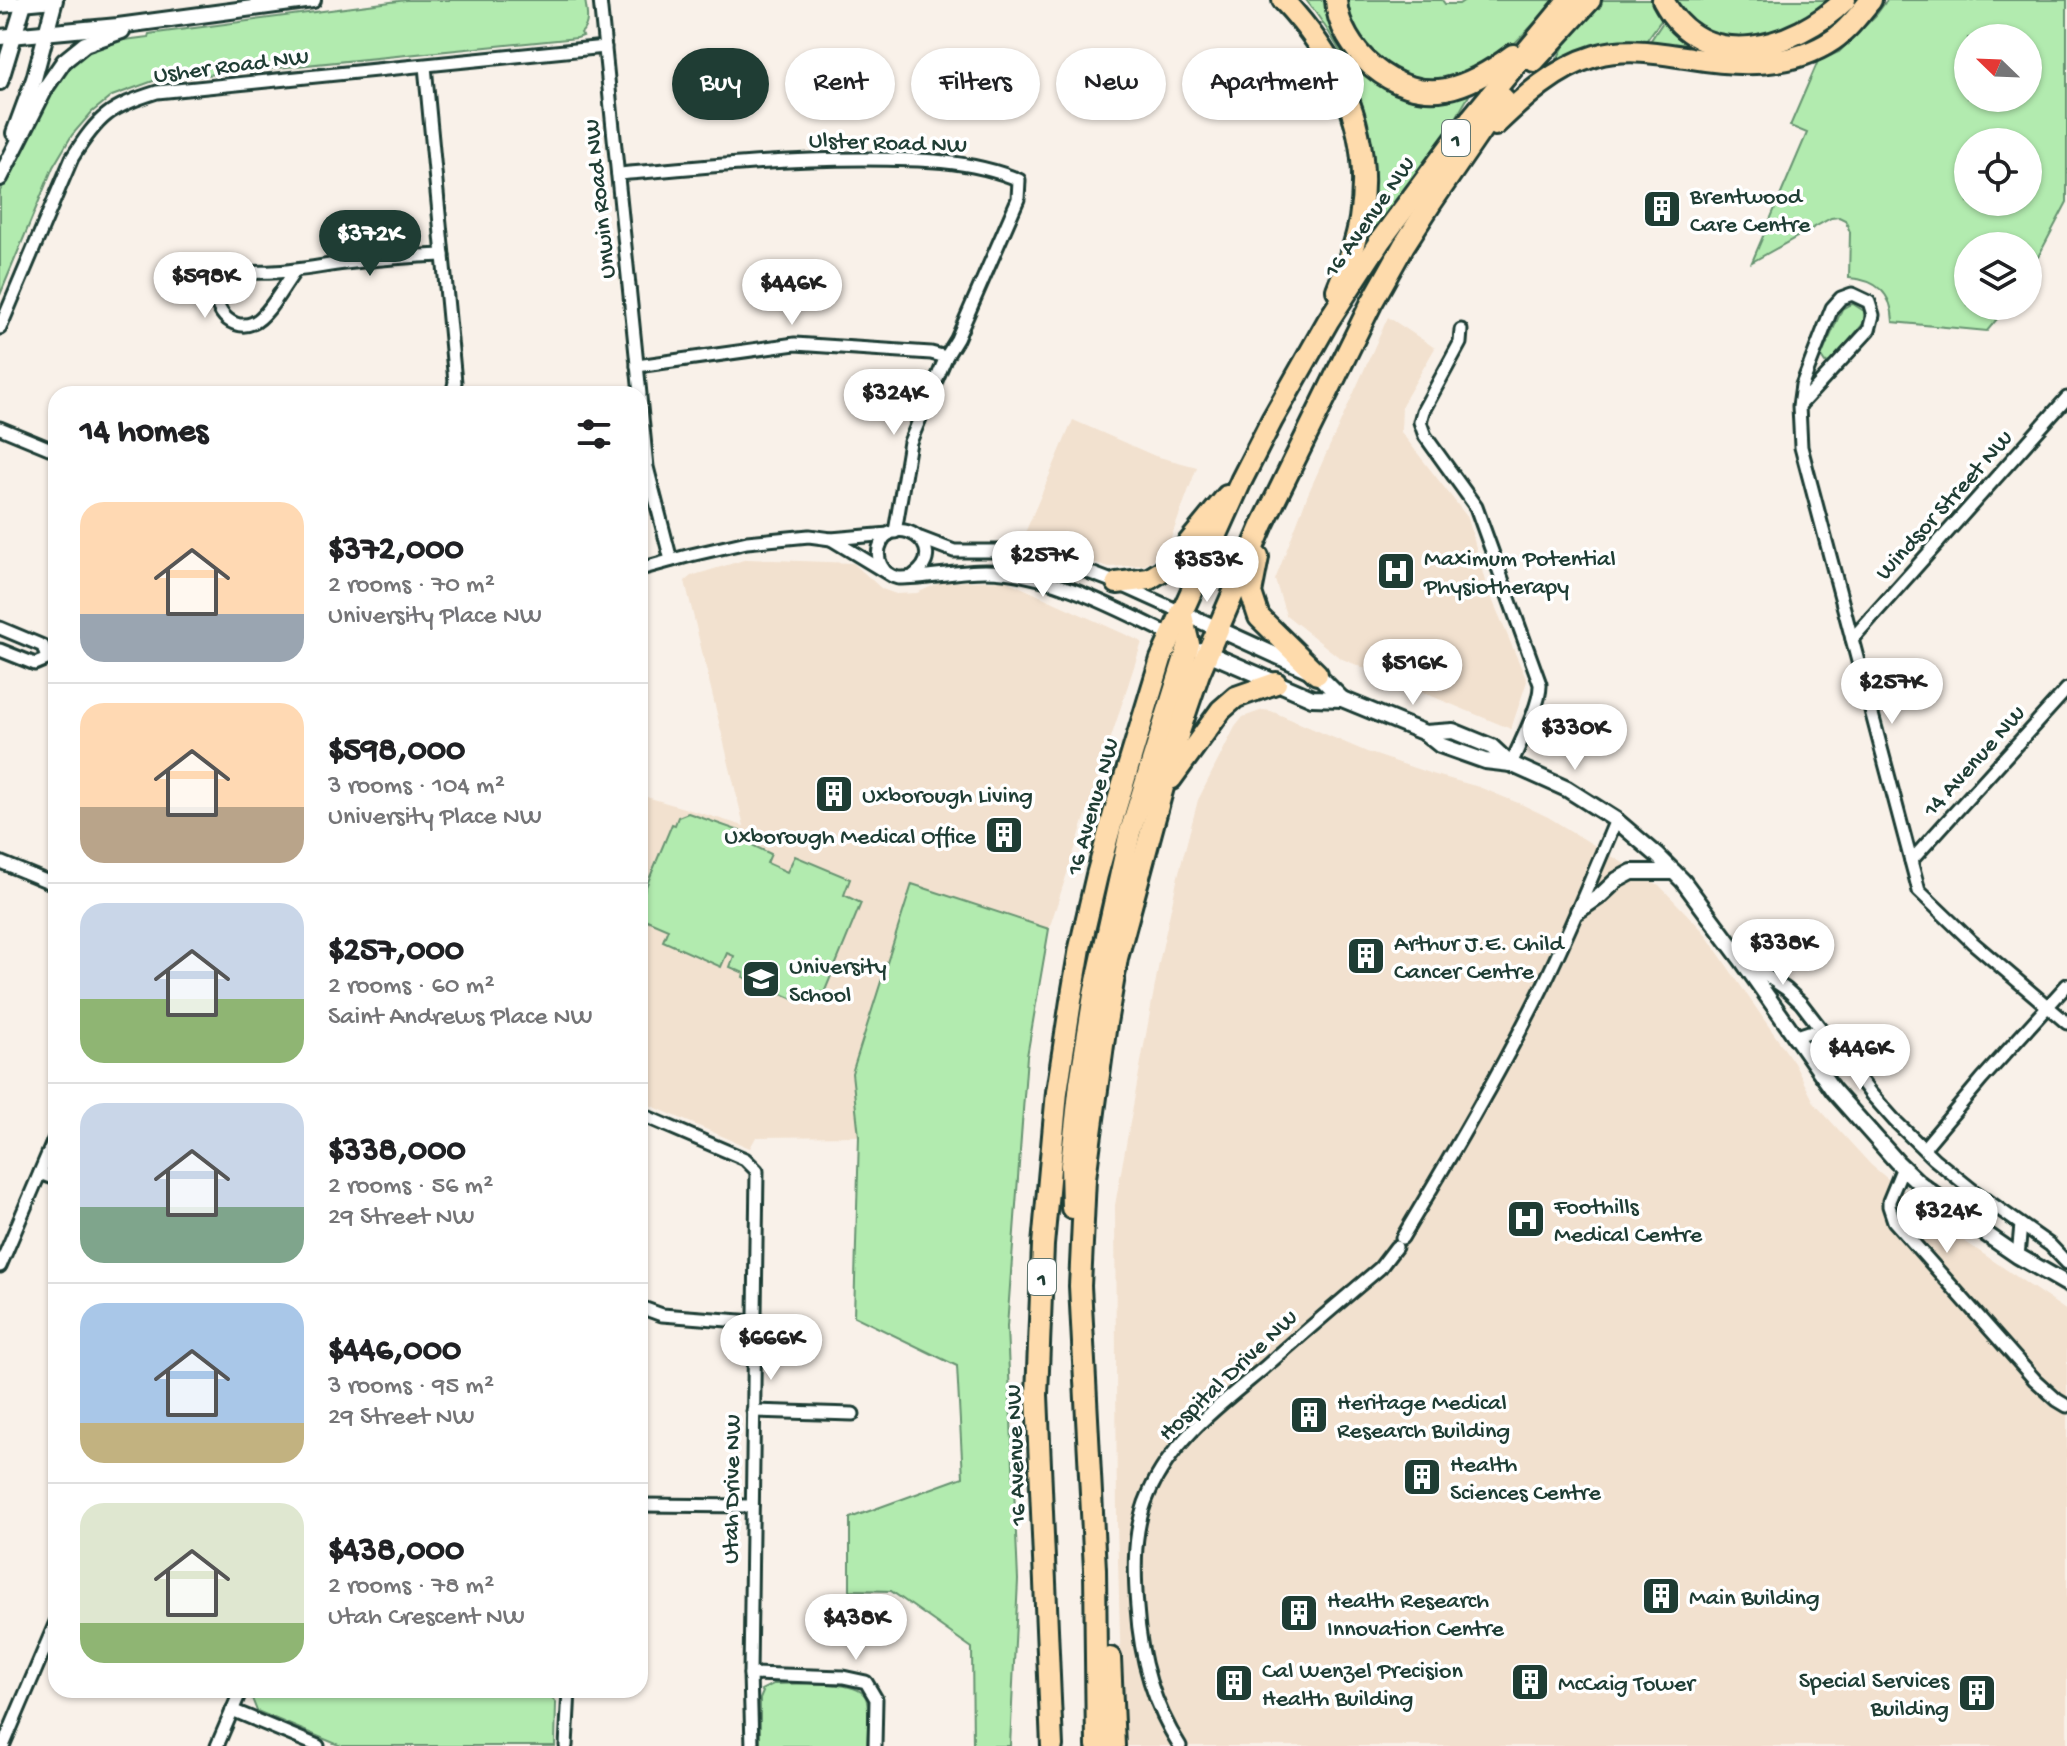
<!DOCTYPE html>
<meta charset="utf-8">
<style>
body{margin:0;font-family:"Gochi Hand",sans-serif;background:#f6f6f6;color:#202124;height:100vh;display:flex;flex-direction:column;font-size:30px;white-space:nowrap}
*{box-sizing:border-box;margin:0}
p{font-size:26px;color:#757577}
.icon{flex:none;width:44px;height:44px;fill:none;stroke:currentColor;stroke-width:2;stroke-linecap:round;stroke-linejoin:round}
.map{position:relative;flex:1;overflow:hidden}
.side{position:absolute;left:48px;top:386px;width:600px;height:1312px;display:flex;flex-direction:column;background:#fff;border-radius:24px;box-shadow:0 2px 6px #0004}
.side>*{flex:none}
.guide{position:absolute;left:672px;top:48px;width:760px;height:72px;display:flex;gap:16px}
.needle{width:52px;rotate:293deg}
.controls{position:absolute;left:1954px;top:24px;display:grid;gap:16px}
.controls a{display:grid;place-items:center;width:88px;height:88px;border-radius:50%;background:#fff;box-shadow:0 2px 6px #0004;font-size:40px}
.price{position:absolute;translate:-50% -68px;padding:0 18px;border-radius:28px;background:#fff;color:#222;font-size:26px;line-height:52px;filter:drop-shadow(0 2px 4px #0008)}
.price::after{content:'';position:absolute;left:50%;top:48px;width:24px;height:18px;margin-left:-12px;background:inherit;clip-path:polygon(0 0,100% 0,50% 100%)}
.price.current{background:#1f3d34;color:#fff}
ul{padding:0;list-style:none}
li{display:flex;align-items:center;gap:24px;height:200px;padding:0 32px}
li+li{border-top:2px solid #e0e0e0}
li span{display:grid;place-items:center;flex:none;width:224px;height:160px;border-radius:24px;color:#555}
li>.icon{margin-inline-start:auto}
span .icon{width:96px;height:96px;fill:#fffc;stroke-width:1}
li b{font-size:34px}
h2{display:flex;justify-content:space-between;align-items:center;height:96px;padding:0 32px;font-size:34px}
.chip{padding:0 28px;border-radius:36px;background:#fff;box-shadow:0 2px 6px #0004;font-size:28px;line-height:72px}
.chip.current{background:#1f3d34;color:#fff}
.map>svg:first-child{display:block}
</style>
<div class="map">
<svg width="2067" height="1746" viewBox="0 0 2067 1746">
<rect width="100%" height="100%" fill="#f9f1e9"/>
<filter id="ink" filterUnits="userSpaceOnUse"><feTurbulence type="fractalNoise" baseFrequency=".0125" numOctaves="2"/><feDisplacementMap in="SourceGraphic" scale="16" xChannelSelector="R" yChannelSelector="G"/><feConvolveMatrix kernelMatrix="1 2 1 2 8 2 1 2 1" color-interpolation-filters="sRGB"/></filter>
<g filter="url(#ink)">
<!-- built -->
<g fill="#f2e1cf">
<polygon points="1388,317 1435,348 1402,405 1401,432 1468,518 1486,585 1527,681 1511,729 1340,658 1286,615 1275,580 1308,494"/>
<polygon points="1073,420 1155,456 1197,467 1171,538 1161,554 1145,565 1109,567 1022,540"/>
<polygon points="747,559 853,563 882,589 896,594 917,593 941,582 1005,580 1142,642 1049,929 912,884 852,1073 859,1136 756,1137 750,1148 640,1101 640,795 744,826 685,581 691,576"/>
<polygon points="1263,710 1271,711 1367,752 1432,774 1479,787 1523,805 1548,817 1659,885 1703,931 1794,1063 1815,1104 1871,1165 1954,1234 2067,1311 2067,1746 1123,1746 1117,1523 1115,1205 1159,963 1178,876 1198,800 1235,727 1243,717"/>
</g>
<!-- green -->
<g fill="#b2ebaf" stroke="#689472" stroke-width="2" fill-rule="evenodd">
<path d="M 406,0 L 585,0 C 587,12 590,24 581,33 L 583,36 L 577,38 L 156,80 L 112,96 L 92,112 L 72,135 L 53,167 L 0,295 L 0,191 L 31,132 L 60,73 L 77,59 L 97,47 L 116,41 L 148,37 L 149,34 Z"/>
<path d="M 1306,0 L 1327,0 C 1335,36 1341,53 1370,76 L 1471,92 L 1449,130 L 1361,255 C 1365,237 1371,216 1373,195 C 1379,125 1349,54 1306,0 Z"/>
<polygon points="1340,0 1442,0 1445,4 1459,4 1465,0 1557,0 1512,46 1489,64 1442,83 1405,78 1355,43"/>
<polygon points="1600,0 1655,0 1663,15 1662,19 1643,45 1596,50 1556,61 1565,44"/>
<polygon points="1675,0 1835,0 1810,20 1750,40 1697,32"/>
<polygon points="1853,0 1863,0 1827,35 1807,45 1761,58 1649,43 1663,22 1668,22 1728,52"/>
<path d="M 1887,0 L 2067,0 L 2067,202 L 2028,276 L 2028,246 L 1968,246 L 1968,306 L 2008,306 L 1987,331 L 1893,322 C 1892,293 1877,280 1849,278 L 1850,232 L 1845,220 L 1839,217 L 1831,218 L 1752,262 L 1807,133 L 1790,126 L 1818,61 L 1839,52 L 1876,15 ZM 1968,38 L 2028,38 L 2028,98 L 1968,98 ZM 1968,142 L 2028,142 L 2028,202 L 1968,202 Z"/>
<polygon points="1853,304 1864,311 1864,323 1831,362 1825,363 1821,357 1842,309 1849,305"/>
<polygon points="688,813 757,837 754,846 771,854 767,863 787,872 795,856 850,879 844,895 861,903 824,993 821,992 818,999 810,1003 800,998 798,1001 743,977 744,973 730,967 734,956 727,953 721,967 663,941 668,929 640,917 640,901 672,824 675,825 678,817"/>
<polygon points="912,884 1049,929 1027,1056 1007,1327 1018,1580 1010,1746 973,1746 972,1648 891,1591 850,1590 850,1518 963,1477 957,1366 854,1316 859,1136 852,1073"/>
<path d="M 773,1684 C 792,1684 856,1679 865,1696 C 871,1705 867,1734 867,1746 L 760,1746 L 760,1699 L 763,1692 L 761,1690 Z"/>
<polygon points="253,1690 545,1690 556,1703 555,1746 341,1746 257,1711 251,1696"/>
</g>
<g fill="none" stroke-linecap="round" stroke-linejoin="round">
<!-- street casing -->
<g stroke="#1f3d34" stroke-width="17">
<g id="street">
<polyline points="600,0 640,394"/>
<polyline points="425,66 455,382 452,394"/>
<path d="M 618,174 C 699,167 780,159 862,159 C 915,159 970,159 1019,180 L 1018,199 L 957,339 L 946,357 L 910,442 L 895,532"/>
<path d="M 295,271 C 284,285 268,317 253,323 C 228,334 204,299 225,280 C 237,270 258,273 273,272 C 297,271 321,266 345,263 C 377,259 410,256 443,255"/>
<path d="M 0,328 L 72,158 C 99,115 110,107 157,92 L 605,47"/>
<path d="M 1461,330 L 1460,343 L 1423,411 L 1420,422 L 1425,436 L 1476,507 L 1540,684 C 1541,704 1519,745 1511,764"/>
<polyline points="637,366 795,344 931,353 946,357"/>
<polyline points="640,397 647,467 671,560"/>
<polyline points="1799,406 1869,330 1873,315 1869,302 1852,294 1841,298 1832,308 1802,385 1799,406 1801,447 1919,891 1972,942 2067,1023"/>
<polyline points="0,428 56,451"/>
<polyline points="920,538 954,551 1008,551 1062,562 1117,583 1181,612"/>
<path d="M 831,539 L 892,576 L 898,578 C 927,578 956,571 985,571 C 1047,571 1116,608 1171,635"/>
<polyline points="640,569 691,555 747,542 809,536 831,539 889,534"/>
<path d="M 885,571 C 879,564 877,557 879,548 C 891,507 954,547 913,576"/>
<polyline points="0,628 43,646 47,659 35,664 0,650"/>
<polyline points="1852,639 2067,398"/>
<polyline points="1911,861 2067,689"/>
<polyline points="0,862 56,885"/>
<polyline points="1746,962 1786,989 1801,1003 1871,1094 1895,1121 1934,1159 1975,1192 2050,1245 2067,1263"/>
<polyline points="1794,1037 1809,1032 1830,1040"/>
<polyline points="640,1114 745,1159 757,1171 750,1674 752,1746"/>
<polyline points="1924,1148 1982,1079 2067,985"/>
<polyline points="1903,1167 1889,1201 1889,1206 1894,1221 2035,1380 2057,1400 2067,1406"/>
<polyline points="40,1173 56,1179"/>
<path d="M 1402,1238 C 1451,1156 1500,1073 1542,988 C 1569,933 1592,877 1616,820"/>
<polyline points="2018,1256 2021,1225"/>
<polyline points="0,1266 56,1135"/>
<polyline points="640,1307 662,1315 754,1322"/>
<polyline points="753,1411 853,1414"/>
<polyline points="640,1505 752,1506"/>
<polyline points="750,1674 843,1677 866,1682 876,1699 875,1746"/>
<polyline points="232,1710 318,1746"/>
<polyline points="3,1746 56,1622"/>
<polyline points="217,1746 241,1690"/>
<polyline points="566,1746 569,1690"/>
<path d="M 1180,1746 C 1153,1704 1140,1657 1137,1607 C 1134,1569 1133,1528 1149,1493 C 1172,1440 1221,1404 1264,1368 C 1302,1334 1341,1301 1380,1268 L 1396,1247"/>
</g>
</g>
<!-- secondary casing -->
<g stroke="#1f3d34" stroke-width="20">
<g id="secondary">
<polyline points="0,5 54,0"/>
<polyline points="0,37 118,26 313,0"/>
<polyline points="0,82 25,0"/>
<polyline points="14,133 34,79 55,0"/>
<polyline points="0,178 46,87 64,61 85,44 122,31"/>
<polyline points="1181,612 1317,674 1342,699"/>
<polyline points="1201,650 1312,698 1342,699 1425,733 1440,745 1485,761 1511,764 1567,789 1616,820 1657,855 1683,881 1741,959 1833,1090 1897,1162 1918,1182 1986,1234 2018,1256 2067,1284"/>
<polyline points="1425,733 1453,731 1492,747 1510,764"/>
<polyline points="1578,911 1600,896 1617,880 1632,872 1674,872"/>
</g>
</g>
<!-- highway casing -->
<g stroke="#1f3d34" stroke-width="26">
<g id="highway">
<path d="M 1283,0 C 1340,61 1374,133 1360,219 C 1356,244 1346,267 1337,290"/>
<path d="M 1336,0 C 1339,50 1395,99 1446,89 C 1471,84 1493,70 1513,55"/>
<path d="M 1663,0 C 1703,76 1795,49 1845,0"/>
<polyline points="1534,61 1590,0"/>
<path d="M 1495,125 C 1524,97 1555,68 1595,56 C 1626,47 1660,53 1691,58 C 1738,66 1792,68 1833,40 C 1848,30 1860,13 1871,0"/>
<polyline points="1258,557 1251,593 1259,617 1317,674"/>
<polyline points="1117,583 1149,579 1162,571 1181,552 1227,496"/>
<polyline points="1171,779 1221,710 1236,697 1276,683"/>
<polyline points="1072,1208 1071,1165 1080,1083 1094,995 1130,832 1189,644 1181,612"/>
<polyline points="1110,1658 1114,1746"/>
<polyline points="1052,1746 1037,1395 1043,1245 1057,1092 1071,1001 1080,948 1097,875 1114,814 1161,659 1241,481 1272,420 1328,321 1380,241 1469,121 1569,0"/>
<polyline points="1097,1746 1095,1569 1080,1286 1085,1178 1106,1023 1117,958 1173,750 1188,705 1199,673 1263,524 1371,304 1404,245 1431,203 1503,98"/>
</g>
</g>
<!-- street -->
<use href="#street" stroke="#fff" stroke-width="11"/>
<!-- secondary -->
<use href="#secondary" stroke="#fff" stroke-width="14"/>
<!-- highway -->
<use href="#highway" stroke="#fedbac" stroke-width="20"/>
</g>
</g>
<!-- icons -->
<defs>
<g id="building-square" transform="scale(2)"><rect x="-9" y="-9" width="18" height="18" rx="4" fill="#1f3d34" stroke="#fff"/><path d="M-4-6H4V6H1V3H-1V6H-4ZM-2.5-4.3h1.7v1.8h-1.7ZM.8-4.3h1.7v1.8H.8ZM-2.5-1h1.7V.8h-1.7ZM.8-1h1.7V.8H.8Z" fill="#fff"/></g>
<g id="hospital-square" transform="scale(2)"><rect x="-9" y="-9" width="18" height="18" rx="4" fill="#1f3d34" stroke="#fff"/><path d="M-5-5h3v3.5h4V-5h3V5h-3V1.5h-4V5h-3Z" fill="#fff"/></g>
<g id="school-square" transform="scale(2)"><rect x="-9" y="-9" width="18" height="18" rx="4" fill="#1f3d34" stroke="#fff"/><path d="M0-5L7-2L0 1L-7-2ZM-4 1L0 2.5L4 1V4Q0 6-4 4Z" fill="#fff"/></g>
</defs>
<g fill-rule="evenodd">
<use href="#building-square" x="1662" y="209"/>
<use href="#hospital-square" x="1396" y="571"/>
<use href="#building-square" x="834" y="794"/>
<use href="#building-square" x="1004" y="835"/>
<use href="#building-square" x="1366" y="956"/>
<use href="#school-square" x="761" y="979"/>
<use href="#hospital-square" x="1526" y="1219"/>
<use href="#building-square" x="1309" y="1415"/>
<use href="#building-square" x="1422" y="1477"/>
<use href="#building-square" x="1661" y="1596"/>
<use href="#building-square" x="1299" y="1613"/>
<use href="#building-square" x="1530" y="1682"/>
<use href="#building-square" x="1234" y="1683"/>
<use href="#building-square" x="1977" y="1693"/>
</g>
<g text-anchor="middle" stroke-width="7" stroke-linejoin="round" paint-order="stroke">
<!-- shield labels -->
<g fill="#fff" stroke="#627771" stroke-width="2">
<rect x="1442" y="120" width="28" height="36" rx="6"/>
<rect x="1028" y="1259" width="28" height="36" rx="6"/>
</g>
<g font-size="22" font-weight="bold" fill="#1f3d34">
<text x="1456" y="146">1</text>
<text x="1042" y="1285">1</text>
</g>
<!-- street labels -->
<g font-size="24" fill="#1f3d34" stroke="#fff">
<text transform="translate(231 64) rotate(-7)" y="8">Usher Road NW</text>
<text transform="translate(888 141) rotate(2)" y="8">Ulster Road NW</text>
<text transform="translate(598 199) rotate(-96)" y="8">Unwin Road NW</text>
<text transform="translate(1368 216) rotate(-55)" y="8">16 Avenue NW</text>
<text transform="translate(1943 504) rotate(-48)" y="8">Windsor Street NW</text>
<text transform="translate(1973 760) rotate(-48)" y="8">14 Avenue NW</text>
<text transform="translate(1091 806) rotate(-74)" y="8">16 Avenue NW</text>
<text transform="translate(1227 1374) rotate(-43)" y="8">Hospital Drive NW</text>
<text transform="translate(1014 1455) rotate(-92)" y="8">16 Avenue NW</text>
<text transform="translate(730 1489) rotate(-89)" y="8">Utah Drive NW</text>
</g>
<!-- poi labels -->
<g font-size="24" fill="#1f3d34" stroke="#fff" text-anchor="start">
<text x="1690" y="203">Brentwood<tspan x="1690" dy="28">Care Centre</tspan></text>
<text x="1424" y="565">Maximum Potential<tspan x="1424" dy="28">Physiotherapy</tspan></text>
<text x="862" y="802">Uxborough Living</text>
<text x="976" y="843" text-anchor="end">Uxborough Medical Office</text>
<text x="1394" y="950">Arthur J.E. Child<tspan x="1394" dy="28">Cancer Centre</tspan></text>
<text x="789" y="973">University<tspan x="789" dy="28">School</tspan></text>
<text x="1554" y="1213">Foothills<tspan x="1554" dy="28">Medical Centre</tspan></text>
<text x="1337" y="1409">Heritage Medical<tspan x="1337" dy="28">Research Building</tspan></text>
<text x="1450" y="1471">Health<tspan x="1450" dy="28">Sciences Centre</tspan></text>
<text x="1689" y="1604">Main Building</text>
<text x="1327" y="1607">Health Research<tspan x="1327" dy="28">Innovation Centre</tspan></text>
<text x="1262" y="1677">Cal Wenzel Precision<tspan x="1262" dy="28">Health Building</tspan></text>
<text x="1949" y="1687" text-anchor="end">Special Services<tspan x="1949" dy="28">Building</tspan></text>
<text x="1558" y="1690">McCaig Tower</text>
</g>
</g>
</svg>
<div class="controls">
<a><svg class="needle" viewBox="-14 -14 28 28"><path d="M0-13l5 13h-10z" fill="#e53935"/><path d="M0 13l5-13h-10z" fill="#757577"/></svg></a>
<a><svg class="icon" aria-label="locate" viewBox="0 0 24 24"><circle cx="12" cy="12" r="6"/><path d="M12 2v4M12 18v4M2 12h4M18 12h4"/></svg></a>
<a><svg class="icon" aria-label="layers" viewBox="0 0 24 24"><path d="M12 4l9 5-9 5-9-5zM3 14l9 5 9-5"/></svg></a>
</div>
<b class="price current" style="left:370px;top:278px">$372K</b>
<b class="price" style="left:205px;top:320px">$598K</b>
<b class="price" style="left:792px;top:327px">$446K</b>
<b class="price" style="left:894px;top:437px">$324K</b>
<b class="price" style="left:1043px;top:599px">$257K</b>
<b class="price" style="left:1207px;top:604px">$353K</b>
<b class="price" style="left:1413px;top:707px">$516K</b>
<b class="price" style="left:1892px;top:726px">$257K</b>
<b class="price" style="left:1575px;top:772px">$330K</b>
<b class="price" style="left:1783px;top:987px">$338K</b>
<b class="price" style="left:1860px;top:1092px">$446K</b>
<b class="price" style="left:1947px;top:1255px">$324K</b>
<b class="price" style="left:771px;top:1382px">$666K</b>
<b class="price" style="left:856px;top:1662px">$438K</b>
<div class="guide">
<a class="chip current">Buy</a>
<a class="chip">Rent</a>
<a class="chip">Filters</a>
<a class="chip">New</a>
<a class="chip">Apartment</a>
</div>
<section class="side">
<h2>14 homes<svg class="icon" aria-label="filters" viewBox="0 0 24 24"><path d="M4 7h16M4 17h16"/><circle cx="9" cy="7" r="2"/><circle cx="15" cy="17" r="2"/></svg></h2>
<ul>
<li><span style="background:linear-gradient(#ffd9b3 70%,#9aa5b1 0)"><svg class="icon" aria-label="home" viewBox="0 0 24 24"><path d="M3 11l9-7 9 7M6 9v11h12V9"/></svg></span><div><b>$372,000</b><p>2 rooms · 70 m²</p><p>University Place NW</p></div></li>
<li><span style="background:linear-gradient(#ffd9b3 65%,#b9a48a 0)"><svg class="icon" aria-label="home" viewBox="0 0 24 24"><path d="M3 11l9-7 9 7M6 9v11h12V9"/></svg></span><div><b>$598,000</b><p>3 rooms · 104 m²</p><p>University Place NW</p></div></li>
<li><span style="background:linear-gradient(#c9d6e8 60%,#8fb573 0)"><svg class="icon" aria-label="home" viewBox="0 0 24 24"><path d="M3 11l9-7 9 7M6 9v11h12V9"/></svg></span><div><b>$257,000</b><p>2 rooms · 60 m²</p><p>Saint Andrews Place NW</p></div></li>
<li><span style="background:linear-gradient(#c9d6e8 65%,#7fa58c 0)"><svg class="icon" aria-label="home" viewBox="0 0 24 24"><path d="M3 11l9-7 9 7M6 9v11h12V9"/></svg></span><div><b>$338,000</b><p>2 rooms · 56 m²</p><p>29 Street NW</p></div></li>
<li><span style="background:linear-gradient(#a9c7e8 75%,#c2b280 0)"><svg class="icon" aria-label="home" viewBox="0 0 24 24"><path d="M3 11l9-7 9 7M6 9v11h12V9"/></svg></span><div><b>$446,000</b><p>3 rooms · 95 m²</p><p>29 Street NW</p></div></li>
<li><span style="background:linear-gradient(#dfe7d0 75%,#8fb573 0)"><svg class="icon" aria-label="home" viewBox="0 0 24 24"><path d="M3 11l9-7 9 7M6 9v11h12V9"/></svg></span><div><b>$438,000</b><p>2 rooms · 78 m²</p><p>Utah Crescent NW</p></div></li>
</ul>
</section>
</div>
